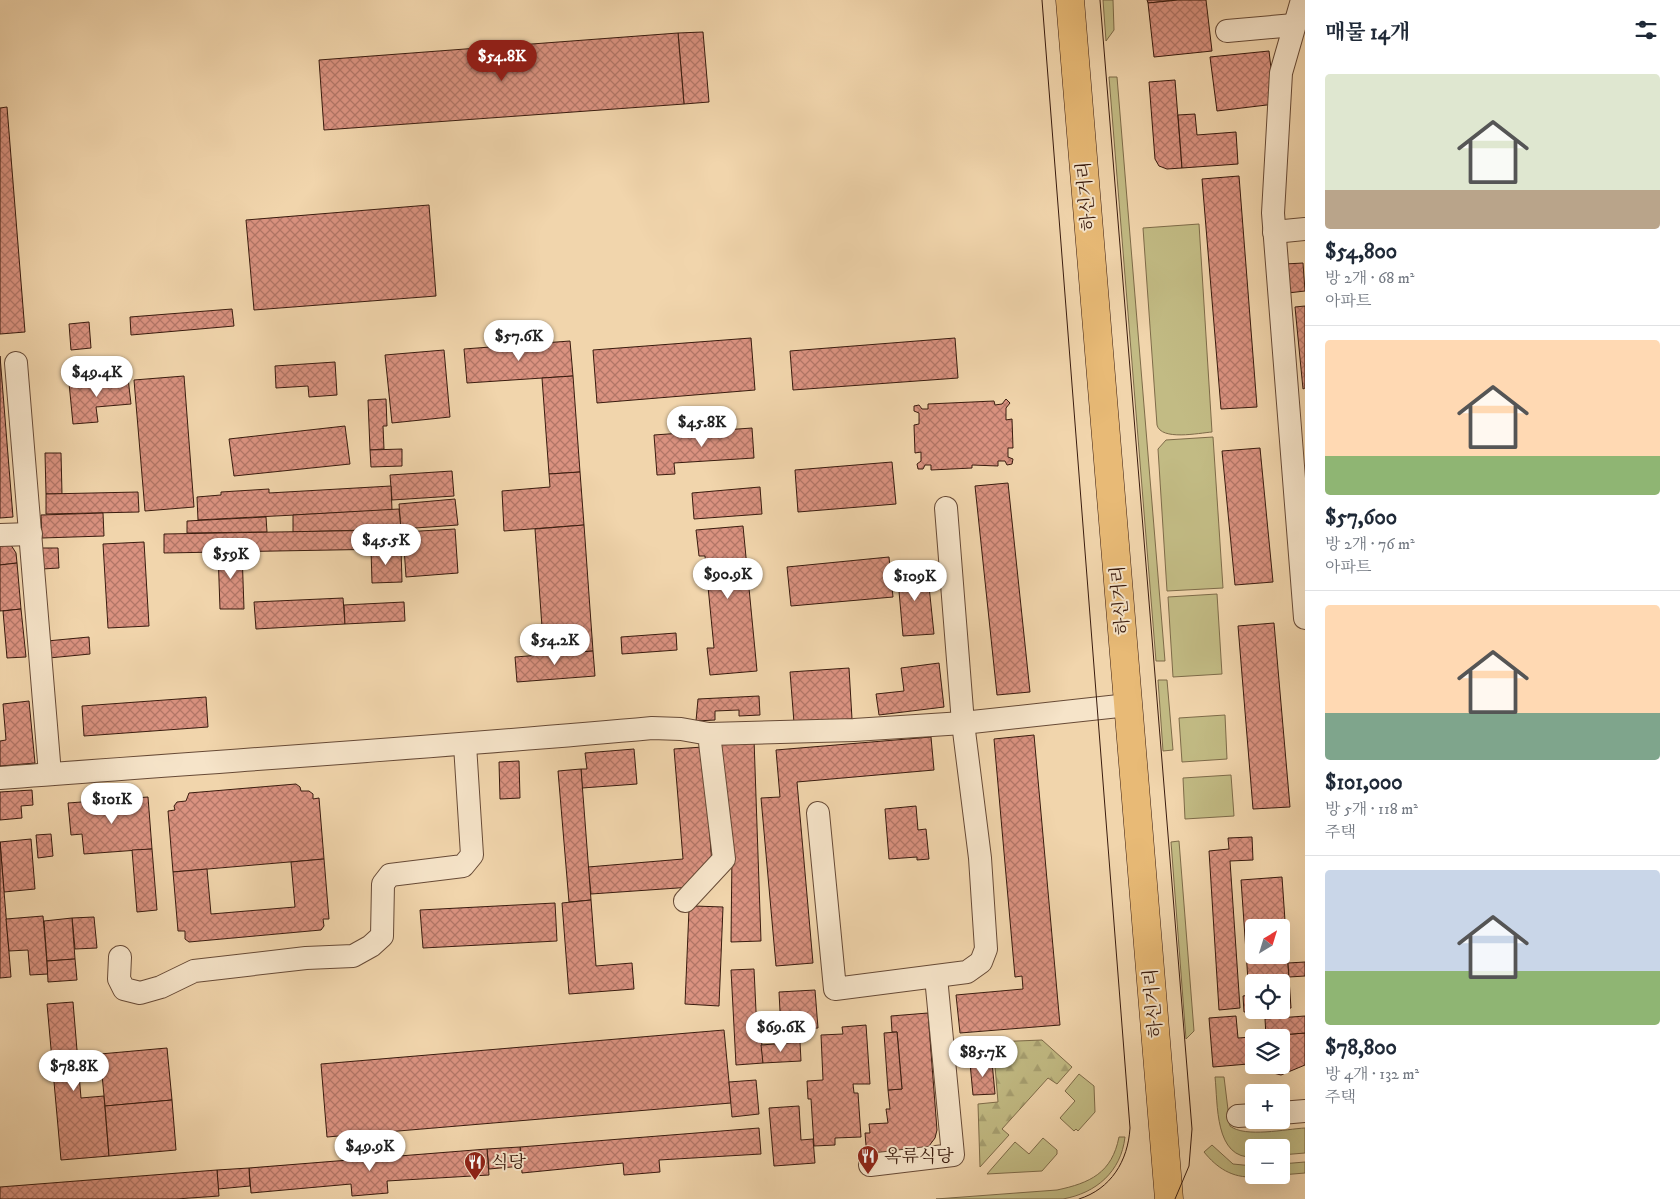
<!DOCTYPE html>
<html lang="ko">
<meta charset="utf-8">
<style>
body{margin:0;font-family:"IM FELL DW Pica","Noto Serif KR",serif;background:#f2f2f3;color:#1f2937;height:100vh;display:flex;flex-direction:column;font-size:19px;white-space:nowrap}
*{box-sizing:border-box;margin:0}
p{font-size:16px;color:#747a83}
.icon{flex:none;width:28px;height:28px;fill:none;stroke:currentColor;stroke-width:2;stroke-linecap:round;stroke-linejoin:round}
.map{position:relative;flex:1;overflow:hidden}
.panel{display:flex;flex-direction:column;background:#fff;width:375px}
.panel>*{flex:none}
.needle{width:32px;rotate:38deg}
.controls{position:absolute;left:1245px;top:919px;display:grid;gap:10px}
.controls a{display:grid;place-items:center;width:45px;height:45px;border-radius:5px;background:#fff;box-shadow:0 5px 20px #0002;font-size:25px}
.price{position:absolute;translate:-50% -42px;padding:0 11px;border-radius:18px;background:#fff;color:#222;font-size:16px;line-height:32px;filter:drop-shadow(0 1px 2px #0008)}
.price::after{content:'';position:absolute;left:50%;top:30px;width:15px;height:11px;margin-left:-8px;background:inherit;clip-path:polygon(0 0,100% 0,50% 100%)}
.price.current{background:#8f2418;color:#fff}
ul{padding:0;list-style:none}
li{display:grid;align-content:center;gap:10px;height:265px;padding:0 20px}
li+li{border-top:1px solid #e0e1e3}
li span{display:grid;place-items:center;height:155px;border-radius:5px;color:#555}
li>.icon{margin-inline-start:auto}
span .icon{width:90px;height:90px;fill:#fffc;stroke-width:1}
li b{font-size:21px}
h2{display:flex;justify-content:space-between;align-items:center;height:60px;padding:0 20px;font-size:21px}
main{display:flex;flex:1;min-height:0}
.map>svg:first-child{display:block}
</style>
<main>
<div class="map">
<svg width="1305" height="1199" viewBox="0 0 1305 1199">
<defs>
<pattern id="forest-firs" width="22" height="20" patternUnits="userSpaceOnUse" patternTransform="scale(1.25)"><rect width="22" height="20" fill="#c2bb84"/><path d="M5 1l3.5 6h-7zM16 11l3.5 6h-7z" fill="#a7a071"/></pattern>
<pattern id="building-cross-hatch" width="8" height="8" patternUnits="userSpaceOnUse" patternTransform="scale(1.25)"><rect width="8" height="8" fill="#da9280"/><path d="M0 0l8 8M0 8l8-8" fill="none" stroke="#b27667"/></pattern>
</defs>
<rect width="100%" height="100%" fill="#f1d5ac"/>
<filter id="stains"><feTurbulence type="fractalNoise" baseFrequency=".004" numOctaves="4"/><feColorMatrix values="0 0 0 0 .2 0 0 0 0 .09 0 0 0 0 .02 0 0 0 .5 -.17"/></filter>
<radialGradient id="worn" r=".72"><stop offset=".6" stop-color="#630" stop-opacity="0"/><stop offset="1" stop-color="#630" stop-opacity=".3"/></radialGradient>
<!-- grass -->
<g fill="#c2bb84" stroke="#7e6b49">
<polygon points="1103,0 1113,0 1114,30 1106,41"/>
<polygon points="1109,77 1117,77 1165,661 1156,661"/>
<path d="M 1199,224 L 1212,432 C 1199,433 1161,441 1157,425 L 1143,228 Z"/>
<polygon points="1213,437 1223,588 1167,591 1158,449 1166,440"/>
<polygon points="1217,594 1222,674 1173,677 1168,597"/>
<polygon points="1158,680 1167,680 1173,750 1163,751"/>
<polygon points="1225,715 1227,759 1182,762 1179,718"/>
<polygon points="1231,775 1234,816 1185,819 1183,778"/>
<polygon points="1179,841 1194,1031 1186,1039 1171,842"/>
<polygon points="1079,1074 1094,1086 1095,1112 1078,1131 1076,1129 1074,1131 1060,1118 1075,1101 1065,1091"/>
<path d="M 1215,1077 L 1224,1077 L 1230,1126 C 1245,1138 1286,1129 1305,1128 L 1305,1153 L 1281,1155 L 1281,1148 L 1254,1148 L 1254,1157 C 1214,1160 1218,1103 1215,1077 Z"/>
<path d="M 1119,1137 L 1125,1137 C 1121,1172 1096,1193 1063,1199 L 936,1199 L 1057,1190 C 1090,1183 1112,1173 1119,1137 Z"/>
<polygon points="1043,1138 1057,1150 1057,1154 1042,1171 987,1174 1015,1142 1029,1154"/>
<path d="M 1212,1145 L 1233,1164 L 1253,1166 L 1254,1177 C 1232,1178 1217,1168 1204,1152 Z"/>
<polygon points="1305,1162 1305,1173 1281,1175 1281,1164"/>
</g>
<!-- forest -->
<polygon fill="url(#forest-firs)" stroke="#7e6b49" points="1042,1040 1072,1067 1057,1084 1048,1078 1002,1129 1009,1135 980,1167 978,1104 998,1102 993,1042"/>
<!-- building -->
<g fill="url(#building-cross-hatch)" stroke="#391b0e" fill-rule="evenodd">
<polygon points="1147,0 1178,0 1148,3"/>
<polygon points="1178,0 1206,0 1212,51 1154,57 1148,3"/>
<polygon points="703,32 709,102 684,104 678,33"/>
<polygon points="678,33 684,104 324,130 319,60"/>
<polygon points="1269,51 1275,104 1217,111 1210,57"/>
<polygon points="1175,80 1182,168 1167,169 1159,166 1155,159 1149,82"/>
<polygon points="7,107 25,332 0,334 0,108"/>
<polygon points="1195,114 1197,135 1236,132 1238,164 1182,168 1178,115"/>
<polygon points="1239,176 1257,407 1221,409 1202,179"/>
<polygon points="429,205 436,296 254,310 246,220"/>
<polygon points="1303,263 1305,291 1288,293 1285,264"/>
<polygon points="1305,306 1305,388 1303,389 1295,307"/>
<polygon points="232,309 234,326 131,335 130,317"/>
<polygon points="89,322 91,348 71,350 69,324"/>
<polygon points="751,338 755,390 597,403 593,350"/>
<polygon points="955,338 958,378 793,390 790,351"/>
<polygon points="570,341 573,376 467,383 464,349"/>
<polygon points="444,350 450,417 392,423 385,355"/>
<polygon points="0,356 13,517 0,518"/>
<polygon points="335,362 337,395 309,397 308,386 276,388 275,366"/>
<polygon points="184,376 194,507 145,511 134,380"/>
<polygon points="573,376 580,472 549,474 542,378"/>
<polygon points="128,378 131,404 96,407 98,422 73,424 69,383"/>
<polygon points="386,399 387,426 383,426 384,449 370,450 368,400"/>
<polygon points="1006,399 1010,403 1006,408 1006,420 1012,419 1013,448 1008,448 1008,457 1013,459 1012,464 1007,465 1005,461 998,461 998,466 972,465 972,468 931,470 931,465 925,465 923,469 918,469 917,464 921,461 921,452 915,453 914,425 919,424 919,413 914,411 914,406 919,405 922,409 928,409 928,404 994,401 995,405 1002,404"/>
<polygon points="345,426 350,464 234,476 229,439"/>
<polygon points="752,428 754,458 674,463 675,474 657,475 654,435"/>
<polygon points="1260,448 1273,582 1235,585 1222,451"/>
<polygon points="402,449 402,466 371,467 370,450"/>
<polygon points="45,453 61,453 62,494 46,494"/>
<polygon points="892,462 896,504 798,512 795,470"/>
<polygon points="452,471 454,496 392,500 390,475"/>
<polygon points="580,472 584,525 504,531 502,491 550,487 549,474"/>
<polygon points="1008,483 1030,692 997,695 975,486"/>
<polygon points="391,486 392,510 198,520 197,497 221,495 221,492 269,489 269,493"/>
<polygon points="760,487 762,514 694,519 692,493"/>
<polygon points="138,492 139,512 46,514 46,494"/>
<polygon points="455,499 458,525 401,529 399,504"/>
<polygon points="399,509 401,529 293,532 293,515"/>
<polygon points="103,513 104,536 42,538 41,515"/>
<polygon points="266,517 267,532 187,533 187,521"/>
<polygon points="584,525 593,651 544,655 535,529"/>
<polygon points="743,526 757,671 710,675 707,648 714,648 705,556 699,556 696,530"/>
<polygon points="455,529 458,573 406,577 403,532"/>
<polygon points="389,530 389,549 164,553 164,534"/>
<polygon points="144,542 149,626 108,628 103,544"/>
<polygon points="0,544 11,545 16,553 17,563 0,565"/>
<polygon points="41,548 58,548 59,568 42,569"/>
<polygon points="401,548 402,582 372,583 371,549"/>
<polygon points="242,551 244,609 220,609 218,552"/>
<polygon points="889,557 893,597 791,606 787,567"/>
<polygon points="17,563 21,609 0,611 0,565"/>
<polygon points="927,567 934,634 903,636 897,569"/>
<polygon points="343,598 345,624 256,629 254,602"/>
<polygon points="404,602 405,621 345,624 344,605"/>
<polygon points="21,609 26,657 7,658 3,611"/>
<polygon points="1274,623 1290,807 1253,809 1238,626"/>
<polygon points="676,633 677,650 622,654 621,637"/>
<polygon points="89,637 90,654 49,658 47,641"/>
<polygon points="593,651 595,676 517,682 515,657"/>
<polygon points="939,663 944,707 879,715 876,694 904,691 901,668"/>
<polygon points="849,668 852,719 794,723 790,672"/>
<polygon points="759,696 760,715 739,716 739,710 715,711 715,720 696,721 698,699"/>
<polygon points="206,697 208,727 84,736 82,706"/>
<polygon points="29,701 35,763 0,766 0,741 6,740 3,704"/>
<polygon points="1034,735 1060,1025 960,1033 956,995 1023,989 1022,976 1015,977 994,739"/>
<polygon points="931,737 934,770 797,782 813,963 776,966 761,798 780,797 776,750"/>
<polygon points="754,739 761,941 731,942 732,851 718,742"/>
<polygon points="703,747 712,864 692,887 591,894 588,867 683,859 674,749"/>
<polygon points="634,749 637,784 582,788 581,769 587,769 585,753"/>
<polygon points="519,761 520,798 500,799 499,762"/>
<polygon points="581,769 591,900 569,902 558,771"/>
<polygon points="296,784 300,787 301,791 309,791 313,794 313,799 319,798 324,859 173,872 168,811 175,810 174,806 177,802 186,801 189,793"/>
<polygon points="32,790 33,805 21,806 22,818 0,820 0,792"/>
<polygon points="148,797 152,849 84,854 82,834 71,835 68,803"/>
<polygon points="916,806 918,830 926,829 929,859 917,860 917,857 889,859 885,809"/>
<polygon points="51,834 53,856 38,858 36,835"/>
<polygon points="1252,837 1253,860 1230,861 1240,1008 1219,1010 1209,851 1229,849 1228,838"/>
<polygon points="31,839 35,889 4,892 0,842"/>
<polygon points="0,842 11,977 0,978"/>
<polygon points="152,849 157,910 137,912 132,850"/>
<polygon points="324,859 329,919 323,919 324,926 321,930 189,942 185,939 185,931 178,931 173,872 207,869 211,914 295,907 291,862"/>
<path d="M 1282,877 L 1291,1008 L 1281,1009 L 1281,982 L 1254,982 L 1254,1010 L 1268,1010 L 1244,1012 L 1243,996 L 1249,995 L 1241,880 ZM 1254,928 L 1281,928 L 1281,955 L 1254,955 Z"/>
<polygon points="591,900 596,966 632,963 634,989 569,994 562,903"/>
<polygon points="555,903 557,941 423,948 420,910"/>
<polygon points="694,906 723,907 719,1006 685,1004 689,909"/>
<polygon points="43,916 48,974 30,975 28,950 9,951 6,919"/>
<polygon points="94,917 97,948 75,949 72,918"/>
<polygon points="72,918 75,959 47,961 44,921"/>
<polygon points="75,959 77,980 48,982 47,961"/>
<polygon points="1305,962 1305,976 1289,977 1288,963"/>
<polygon points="754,969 757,1032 761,1032 763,1063 736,1065 731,970"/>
<polygon points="815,990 818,1028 781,1030 779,992"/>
<polygon points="73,1002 81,1098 104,1096 109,1156 61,1160 47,1004"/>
<polygon points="928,1013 937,1130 935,1138 926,1150 867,1158 865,1133 870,1133 869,1124 888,1123 886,1109 890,1109 888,1090 902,1089 897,1032 892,1032 891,1016"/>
<path d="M 1236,1016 L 1238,1038 L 1305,1033 L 1305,1065 L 1281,1075 L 1258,1069 L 1249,1070 L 1248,1064 L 1213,1067 L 1209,1018 ZM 1254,1038 L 1281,1038 L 1281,1065 L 1254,1065 Z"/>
<polygon points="1305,1016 1305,1033 1266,1036 1265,1019"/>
<polygon points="866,1025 870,1084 853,1084 854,1093 858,1093 861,1137 835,1138 835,1145 814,1146 811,1099 808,1099 807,1081 823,1080 821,1035 843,1034 842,1027"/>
<polygon points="724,1030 731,1103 327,1137 321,1064"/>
<polygon points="897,1032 902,1089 888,1090 884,1033"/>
<polygon points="800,1042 801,1061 763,1063 761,1045"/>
<polygon points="167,1048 172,1100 105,1106 100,1054"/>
<polygon points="992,1062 995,1094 973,1095 970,1063"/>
<polygon points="756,1080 759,1114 732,1117 729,1082"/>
<polygon points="172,1100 176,1150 109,1156 105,1106"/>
<polygon points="799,1106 801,1140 813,1139 815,1163 774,1166 769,1108"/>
<polygon points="759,1128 761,1154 659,1160 660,1172 624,1175 623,1163 522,1173 520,1147"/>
<polygon points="520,1147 522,1166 489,1169 487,1149"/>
<polygon points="487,1149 489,1175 387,1181 388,1193 352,1196 351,1184 251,1193 249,1168"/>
<polygon points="249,1168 250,1186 218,1189 217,1170"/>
<polygon points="217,1170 219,1196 176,1199 0,1199 0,1187"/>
</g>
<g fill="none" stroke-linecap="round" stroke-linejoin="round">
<!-- minor casing -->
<g stroke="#674a36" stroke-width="24">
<g id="minor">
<polyline points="1302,0 1281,73 1273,213 1305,618"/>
<polyline points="1227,31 1294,25"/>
<polyline points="1274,232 1305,229"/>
<polyline points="16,363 50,774"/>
<polyline points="0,535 31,534"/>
<polyline points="709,734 854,730 963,723 1128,705"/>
<path d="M 0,778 C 217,761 435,748 652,728 L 681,729 L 709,734 L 724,859 L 685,901"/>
<polyline points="818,813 835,989 967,972 981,962 986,949 980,858 963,723 946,508"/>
<polyline points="120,957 119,979 124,989 140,993 161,987 194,971 306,958 353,956 371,946 382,936 383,884 390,875 463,866 472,855 465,745"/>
<polyline points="1281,1113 1305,1111"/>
<polyline points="1238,1116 1254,1115"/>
<polyline points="870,1165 953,1155 936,977"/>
</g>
</g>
<!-- major casing -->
<g stroke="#391b0e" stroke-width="29">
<polyline id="major" points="1070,0 1169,1199"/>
</g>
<!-- minor -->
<use href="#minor" stroke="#f6e4c9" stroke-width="22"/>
<!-- major -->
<use href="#major" stroke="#e8ba76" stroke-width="28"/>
<!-- tram -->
<g stroke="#391b0e" stroke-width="1">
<path d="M 1042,0 L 1130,1128 C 1128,1161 1111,1189 1079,1199"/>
<polyline points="1100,0 1192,1129 1189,1166 1175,1199"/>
</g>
</g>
<!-- icons -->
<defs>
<g id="restaurant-pin" transform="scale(1.125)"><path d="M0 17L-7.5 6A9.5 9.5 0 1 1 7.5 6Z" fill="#8f2418" stroke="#f6e4c9"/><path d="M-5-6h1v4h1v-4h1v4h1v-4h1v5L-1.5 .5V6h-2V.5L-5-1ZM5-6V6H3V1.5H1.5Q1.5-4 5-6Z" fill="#fff"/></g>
</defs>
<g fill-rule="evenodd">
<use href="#restaurant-pin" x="868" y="1156"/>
<use href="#restaurant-pin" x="475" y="1162"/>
</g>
<g text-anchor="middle" stroke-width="4" stroke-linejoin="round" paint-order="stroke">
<!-- street labels -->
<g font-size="18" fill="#391b0e" stroke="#f6e4c9">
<text transform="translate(1086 196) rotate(-95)" y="6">하신거리</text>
<text transform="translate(1120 600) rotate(-95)" y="6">하신거리</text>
<text transform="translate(1153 1003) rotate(-95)" y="6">하신거리</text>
</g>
<!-- poi labels -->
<g font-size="18" fill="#391b0e" stroke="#f6e4c9" text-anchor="start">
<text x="884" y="1162">옥류식당</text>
<text x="491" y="1168">식당</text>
</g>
</g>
<rect width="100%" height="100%" filter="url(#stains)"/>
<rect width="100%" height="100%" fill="url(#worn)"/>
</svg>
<div class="controls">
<a><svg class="needle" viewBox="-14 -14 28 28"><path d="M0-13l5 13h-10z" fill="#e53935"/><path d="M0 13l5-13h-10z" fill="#747a83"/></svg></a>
<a><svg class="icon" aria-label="locate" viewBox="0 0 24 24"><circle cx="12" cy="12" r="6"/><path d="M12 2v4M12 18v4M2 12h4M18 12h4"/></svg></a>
<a><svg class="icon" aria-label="layers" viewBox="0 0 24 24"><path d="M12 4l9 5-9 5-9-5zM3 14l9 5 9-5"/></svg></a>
<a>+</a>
<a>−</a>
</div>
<b class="price current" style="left:502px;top:82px">$54.8K</b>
<b class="price" style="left:519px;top:362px">$57.6K</b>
<b class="price" style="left:97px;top:398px">$49.4K</b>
<b class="price" style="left:702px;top:448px">$45.8K</b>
<b class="price" style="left:386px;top:566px">$45.5K</b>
<b class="price" style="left:231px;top:580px">$59K</b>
<b class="price" style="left:728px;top:600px">$90.9K</b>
<b class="price" style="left:915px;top:602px">$109K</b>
<b class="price" style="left:555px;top:666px">$54.2K</b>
<b class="price" style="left:112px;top:825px">$101K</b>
<b class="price" style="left:781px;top:1053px">$69.6K</b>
<b class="price" style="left:983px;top:1078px">$85.7K</b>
<b class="price" style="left:74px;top:1092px">$78.8K</b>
<b class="price" style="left:370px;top:1172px">$49.9K</b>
</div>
<section class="panel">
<h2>매물 14개<svg class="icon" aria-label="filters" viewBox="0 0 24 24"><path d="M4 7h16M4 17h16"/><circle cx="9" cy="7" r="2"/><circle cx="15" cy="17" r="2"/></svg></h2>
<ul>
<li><span style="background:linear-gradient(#dfe7d0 75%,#b9a48a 0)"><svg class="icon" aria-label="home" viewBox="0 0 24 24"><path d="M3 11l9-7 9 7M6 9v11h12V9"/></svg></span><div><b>$54,800</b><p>방 2개 · 68 m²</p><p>아파트</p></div></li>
<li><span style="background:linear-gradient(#ffd9b3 75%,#8fb573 0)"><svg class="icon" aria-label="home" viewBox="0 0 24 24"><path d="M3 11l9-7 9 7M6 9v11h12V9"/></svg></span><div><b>$57,600</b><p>방 2개 · 76 m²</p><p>아파트</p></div></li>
<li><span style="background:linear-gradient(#ffd9b3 70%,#7fa58c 0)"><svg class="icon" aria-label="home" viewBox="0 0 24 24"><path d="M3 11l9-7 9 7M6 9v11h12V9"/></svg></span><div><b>$101,000</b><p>방 5개 · 118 m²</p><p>주택</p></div></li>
<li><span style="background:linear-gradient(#c9d6e8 65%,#8fb573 0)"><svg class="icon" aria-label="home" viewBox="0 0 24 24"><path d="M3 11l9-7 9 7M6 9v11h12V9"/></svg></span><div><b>$78,800</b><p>방 4개 · 132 m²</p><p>주택</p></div></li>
</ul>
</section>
</main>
